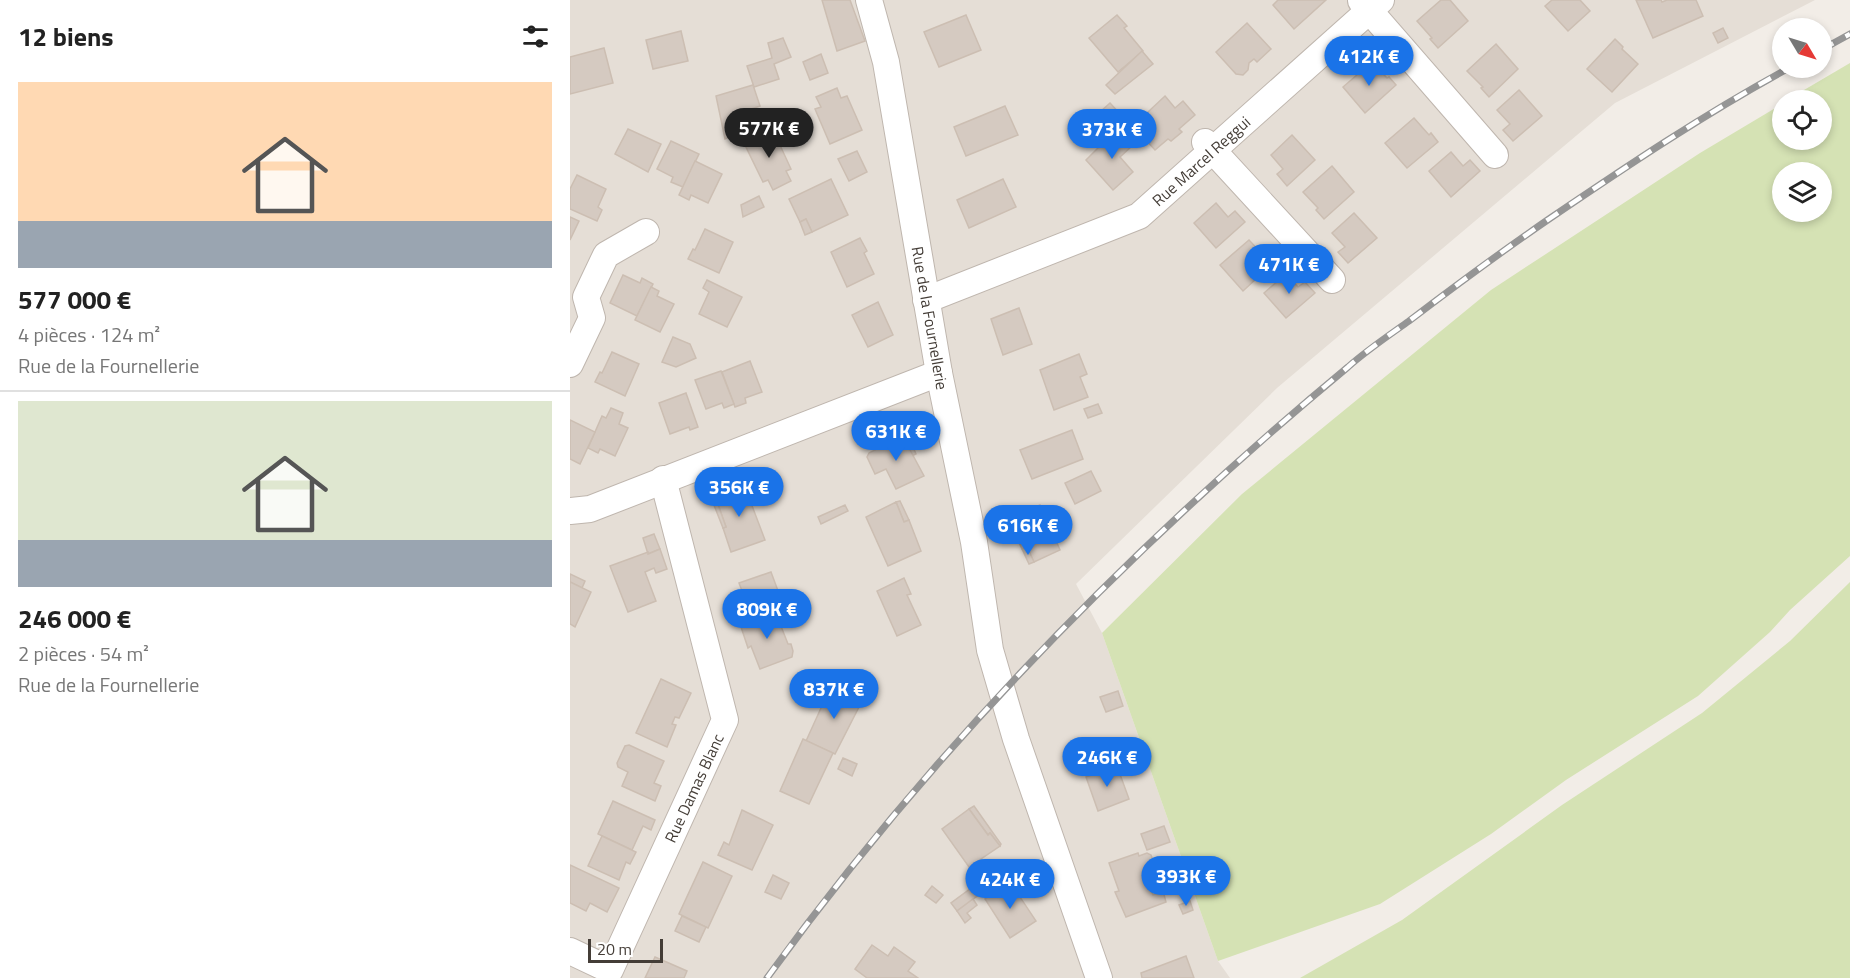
<!DOCTYPE html>
<html lang="fr">
<meta charset="utf-8">
<style>
body{margin:0;font-family:"Titillium Web",sans-serif;background:#f2f2f2;color:#222;height:100vh;display:flex;flex-direction:column;font-size:22px;white-space:nowrap}
*{box-sizing:border-box;margin:0}
p{font-size:20px;color:#767676}
.icon{flex:none;width:33px;height:33px;fill:none;stroke:currentColor;stroke-width:2;stroke-linecap:round;stroke-linejoin:round}
.map{position:relative;flex:1;overflow:hidden}
.panel{display:flex;flex-direction:column;background:#fff;width:570px}
.panel>*{flex:none}
.needle{width:39px;rotate:128deg}
.buttons{position:absolute;left:1202px;top:18px;display:grid;gap:12px}
.buttons a{display:grid;place-items:center;width:60px;height:60px;border-radius:50%;background:#fff;box-shadow:0 3px 9px #0003;font-size:30px}
.scale{position:absolute;left:18px;bottom:15px;width:75px;box-sizing:border-box;padding-left:6px;border:3px solid #443d37;border-top:0;font-size:16px;line-height:21px;white-space:nowrap;color:#443d37;-webkit-text-stroke:4px #fff;paint-order:stroke}
.price{position:absolute;translate:-50% -51px;padding:0 14px;border-radius:21px;background:#1a73e8;color:#fff;font-size:20px;line-height:39px;filter:drop-shadow(0 2px 3px #0008)}
.price::after{content:'';position:absolute;left:50%;top:36px;width:18px;height:14px;margin-left:-9px;background:inherit;clip-path:polygon(0 0,100% 0,50% 100%)}
.price.selected{background:#222;color:#fff}
ul{padding:0;list-style:none}
li{display:grid;align-content:center;gap:12px;height:318px;padding:0 18px}
li+li{border-top:2px solid #e0e0e0}
li span{display:grid;place-items:center;height:186px;border-radius:0px;color:#555}
li>.icon{margin-inline-start:auto}
span .icon{width:108px;height:108px;fill:#fffc;stroke-width:1}
li b{font-size:26px}
h2{display:flex;justify-content:space-between;align-items:center;height:72px;padding:0 18px;font-size:26px}
main{display:flex;flex:1;min-height:0}
.map>svg:first-child{display:block}
</style>
<main>
<section class="panel">
<h2>12 biens<svg class="icon" aria-label="filters" viewBox="0 0 24 24"><path d="M4 7h16M4 17h16"/><circle cx="9" cy="7" r="2"/><circle cx="15" cy="17" r="2"/></svg></h2>
<ul>
<li><span style="background:linear-gradient(#ffd9b3 75%,#9aa5b1 0)"><svg class="icon" aria-label="home" viewBox="0 0 24 24"><path d="M3 11l9-7 9 7M6 9v11h12V9"/></svg></span><div><b>577 000 €</b><p>4 pièces · 124 m²</p><p>Rue de la Fournellerie</p></div></li>
<li><span style="background:linear-gradient(#dfe7d0 75%,#9aa5b1 0)"><svg class="icon" aria-label="home" viewBox="0 0 24 24"><path d="M3 11l9-7 9 7M6 9v11h12V9"/></svg></span><div><b>246 000 €</b><p>2 pièces · 54 m²</p><p>Rue de la Fournellerie</p></div></li>
</ul>
</section>
<div class="map">
<svg width="1280" height="978" viewBox="0 0 1280 978">
<rect width="100%" height="100%" fill="#f2ede7"/>
<!-- residential -->
<polygon fill="#e5ded6" points="0,0 1245,0 1045,103 707,388 506,584 532,633 648,961 660,978 0,978"/>
<!-- green -->
<g fill="#d5e2b4" fill-rule="evenodd">
<path d="M 1280,63 L 1280,556 L 1220,610 L 1200,632 L 1128,696 L 996,780 L 921,834 L 810,904 L 648,961 L 532,633 L 672,494 L 921,290 L 1130,153 L 1212,104 L 1212,140 L 1251,140 L 1251,100 L 1217,100 ZM 1251,172 L 1251,212 L 1212,212 L 1212,172 Z"/>
<polygon points="1280,582 1280,978 730,978 832,920 992,805 1132,713 1220,641"/>
</g>
<!-- building -->
<g fill="#d5cac1" stroke="#ccbeb2" stroke-width="1.5">
<polygon points="252,0 280,0 295,41 267,51"/>
<polygon points="708,0 756,0 724,29 703,5"/>
<polygon points="871,0 880,0 898,21 868,48 860,39 862,38 847,21"/>
<polygon points="982,0 1010,0 1020,11 998,31 975,6"/>
<polygon points="1066,0 1091,0 1092,2 1097,0 1126,0 1133,16 1083,38"/>
<polygon points="396,15 411,50 369,67 354,32"/>
<polygon points="547,15 557,26 554,28 573,51 548,72 519,38"/>
<polygon points="677,23 701,49 687,62 684,59 679,63 678,70 673,75 666,74 646,52"/>
<polygon points="1153,28 1158,38 1148,43 1143,33"/>
<polygon points="111,31 118,61 83,69 76,40"/>
<polygon points="213,38 221,57 204,64 209,79 184,87 177,66 202,58 198,43"/>
<polygon points="1045,39 1053,47 1052,49 1068,64 1042,92 1017,69"/>
<polygon points="926,44 948,69 919,97 911,88 913,87 897,71"/>
<polygon points="34,48 43,83 0,94 0,57"/>
<polygon points="572,51 583,64 545,94 536,85"/>
<polygon points="251,54 258,73 240,80 233,62"/>
<polygon points="802,62 817,78 819,77 826,85 795,113 773,87"/>
<polygon points="183,85 190,106 170,113 176,129 155,139 146,96"/>
<polygon points="267,88 271,98 277,96 292,130 260,144 245,109 251,107 246,97"/>
<polygon points="949,90 972,116 943,141 933,130 940,124 927,110"/>
<polygon points="595,96 605,108 613,101 625,115 609,129 612,132 601,141 598,139 585,150 563,126"/>
<polygon points="540,103 551,115 546,120 540,113 536,117 531,111"/>
<polygon points="435,106 448,135 396,156 384,127"/>
<polygon points="844,118 859,135 861,133 868,142 837,168 815,143"/>
<polygon points="58,129 91,144 78,172 45,154"/>
<polygon points="203,130 221,169 216,171 221,181 203,190 198,180 193,182 174,143"/>
<polygon points="546,130 562,146 550,157 563,172 543,190 516,160"/>
<polygon points="722,135 745,160 717,186 707,174 713,169 701,155"/>
<polygon points="101,141 129,154 113,187 101,182 103,177 87,169"/>
<polygon points="287,151 297,172 279,181 268,159"/>
<polygon points="881,152 893,166 900,160 910,171 881,197 859,171"/>
<polygon points="125,161 152,174 138,203 121,195 119,200 109,195"/>
<polygon points="762,166 784,192 754,219 746,210 748,208 733,192"/>
<polygon points="7,175 36,189 28,207 32,210 27,221 0,209 0,189"/>
<polygon points="261,179 278,215 242,232 236,219 230,222 219,199"/>
<polygon points="433,179 446,207 399,228 387,200"/>
<polygon points="189,196 194,207 173,217 171,205"/>
<polygon points="646,203 658,217 665,211 675,222 646,248 624,223"/>
<polygon points="784,213 807,238 778,263 768,252 775,247 762,233"/>
<polygon points="0,217 9,221 0,240"/>
<polygon points="236,219 242,232 235,235 230,222"/>
<polygon points="135,229 163,242 149,273 118,259 123,249 125,250"/>
<polygon points="290,238 297,251 294,253 304,274 277,287 261,252"/>
<polygon points="679,240 694,256 696,255 703,263 673,291 650,265"/>
<polygon points="716,274 728,287 735,282 745,293 716,318 694,293"/>
<polygon points="53,275 70,283 72,278 83,284 67,316 40,303"/>
<polygon points="137,280 172,297 157,327 129,314 139,292 133,288"/>
<polygon points="81,287 89,291 87,296 104,304 90,332 65,320"/>
<polygon points="308,302 323,335 298,347 282,315"/>
<polygon points="449,308 462,344 433,355 421,319"/>
<polygon points="103,337 120,344 126,358 106,367 92,362"/>
<polygon points="42,352 69,364 55,396 25,382 30,372 32,373"/>
<polygon points="509,354 517,374 510,377 518,397 484,410 470,370"/>
<polygon points="180,361 192,392 175,398 176,403 165,407 152,372"/>
<polygon points="151,371 164,404 154,408 152,403 136,409 125,380"/>
<polygon points="116,393 128,427 120,430 119,427 100,434 89,403"/>
<polygon points="528,404 532,413 518,418 514,409"/>
<polygon points="41,408 53,413 49,424 58,428 45,456 30,449 28,453 18,448 32,416 36,418"/>
<polygon points="0,420 25,432 10,464 0,459"/>
<polygon points="502,430 513,459 462,479 450,450"/>
<polygon points="337,433 346,454 342,456 332,435"/>
<polygon points="332,435 354,476 326,489 316,469 305,474 297,457 299,453 307,449 306,447"/>
<polygon points="521,471 531,491 505,504 495,483"/>
<polygon points="173,482 195,540 161,552 153,528 156,527 144,493"/>
<polygon points="144,493 156,527 153,528 140,495"/>
<polygon points="330,501 339,520 334,522 326,502"/>
<polygon points="326,502 334,522 339,520 351,551 318,566 296,517"/>
<polygon points="275,505 278,511 251,524 248,517"/>
<polygon points="470,505 490,550 464,562 457,547 452,549 438,519"/>
<polygon points="84,534 90,549 78,554 73,538"/>
<polygon points="457,547 464,562 459,564 452,549"/>
<polygon points="90,549 97,569 86,573 84,568 75,572 86,601 58,612 40,566 78,552 78,554"/>
<polygon points="201,572 214,607 176,621 171,606 177,604 169,583"/>
<polygon points="0,574 15,581 12,588 0,582"/>
<polygon points="334,578 341,594 337,595 351,625 327,636 307,591"/>
<polygon points="0,582 21,592 5,627 0,624"/>
<polygon points="205,611 218,644 221,644 223,651 222,657 190,669 181,646 178,648 170,624"/>
<polygon points="91,679 121,693 109,718 105,717 102,724 106,725 97,747 66,733"/>
<polygon points="261,686 292,701 265,754 236,741"/>
<polygon points="548,691 553,706 536,712 530,697"/>
<polygon points="233,739 263,753 239,804 210,791"/>
<polygon points="59,745 94,761 84,783 91,786 85,801 52,786 58,772 48,767 47,763 55,746"/>
<polygon points="273,758 287,764 282,776 268,769"/>
<polygon points="547,766 559,799 528,811 516,777"/>
<polygon points="43,801 85,820 81,830 73,826 62,850 28,834"/>
<polygon points="404,806 431,844 430,846 420,833 418,835 399,809"/>
<polygon points="399,809 418,835 420,833 430,846 399,867 372,829"/>
<polygon points="172,810 203,825 182,870 148,855 154,842 159,845"/>
<polygon points="594,826 600,842 577,850 571,834"/>
<polygon points="32,836 66,852 60,864 56,862 49,880 18,866"/>
<polygon points="568,853 569,856 577,853 581,855 587,871 584,875 577,878 583,895 593,891 596,902 556,917 545,892 549,891 539,863"/>
<polygon points="133,862 162,876 138,928 109,914"/>
<polygon points="0,865 49,888 37,912 20,903 16,911 0,903"/>
<polygon points="203,875 219,883 211,899 195,892"/>
<polygon points="440,882 466,921 440,938 415,899"/>
<polygon points="408,883 414,891 387,911 381,903"/>
<polygon points="362,886 373,895 366,903 355,895"/>
<polygon points="403,899 407,905 397,913 401,918 395,923 387,911"/>
<polygon points="620,901 623,910 613,914 609,905"/>
<polygon points="112,916 136,927 129,942 105,931"/>
<polygon points="302,945 318,956 324,947 345,962 338,971 348,978 297,978 285,969"/>
<polygon points="616,956 624,978 572,978 571,973"/>
<polygon points="85,957 117,971 114,978 75,978"/>
</g>
<g fill="none" stroke-linecap="round" stroke-linejoin="round">
<!-- minor casing -->
<g stroke="#bfb6ae" stroke-width="28">
<g id="minor">
<polyline points="299,0 316,62 369,373 404,542 420,650 446,739 529,978"/>
<polyline points="791,1 925,155"/>
<polyline points="635,142 762,280"/>
<polyline points="356,300 569,216 811,0"/>
<polyline points="0,364 22,318 16,297 36,255 76,232"/>
<polyline points="0,511 20,509 369,373"/>
<polyline points="0,951 40,970 155,720 93,479"/>
</g>
</g>
<!-- minor -->
<use href="#minor" stroke="#fff" stroke-width="26"/>
<!-- rail casing -->
<g stroke="#959595" stroke-width="7">
<g id="rail">
<polyline points="1251,50 1280,34"/>
<path d="M 197,978 C 362,750 561,547 778,367 C 797,350 818,336 839,321 C 885,286 931,252 979,219 C 1057,166 1136,113 1219,68"/>
</g>
</g>
<!-- rail -->
<use href="#rail" stroke="#fff" stroke-width="4.5" stroke-dasharray="14" stroke-linecap="butt"/>
</g>
<g text-anchor="middle" stroke-width="5" stroke-linejoin="round" paint-order="stroke">
<!-- street labels -->
<g font-size="16" fill="#443d37" stroke="#fff">
<text transform="translate(631 161) rotate(-42)" y="6">Rue Marcel Reggui</text>
<text transform="translate(360 318) rotate(80)" y="6">Rue de la Fournellerie</text>
<text transform="translate(124 788) rotate(-65)" y="6">Rue Damas Blanc</text>
</g>
</g>
</svg>
<div class="buttons">
<a><svg class="needle" viewBox="-14 -14 28 28"><path d="M0-13l5 13h-10z" fill="#e53935"/><path d="M0 13l5-13h-10z" fill="#767676"/></svg></a>
<a><svg class="icon" aria-label="locate" viewBox="0 0 24 24"><circle cx="12" cy="12" r="6"/><path d="M12 2v4M12 18v4M2 12h4M18 12h4"/></svg></a>
<a><svg class="icon" aria-label="layers" viewBox="0 0 24 24"><path d="M12 4l9 5-9 5-9-5zM3 14l9 5 9-5"/></svg></a>
</div>
<div class="scale">20 m</div>
<b class="price" style="left:799px;top:87px">412K €</b>
<b class="price selected" style="left:199px;top:159px">577K €</b>
<b class="price" style="left:542px;top:160px">373K €</b>
<b class="price" style="left:719px;top:295px">471K €</b>
<b class="price" style="left:326px;top:462px">631K €</b>
<b class="price" style="left:169px;top:518px">356K €</b>
<b class="price" style="left:458px;top:556px">616K €</b>
<b class="price" style="left:197px;top:640px">809K €</b>
<b class="price" style="left:264px;top:720px">837K €</b>
<b class="price" style="left:537px;top:788px">246K €</b>
<b class="price" style="left:616px;top:907px">393K €</b>
<b class="price" style="left:440px;top:910px">424K €</b>
</div>
</main>
